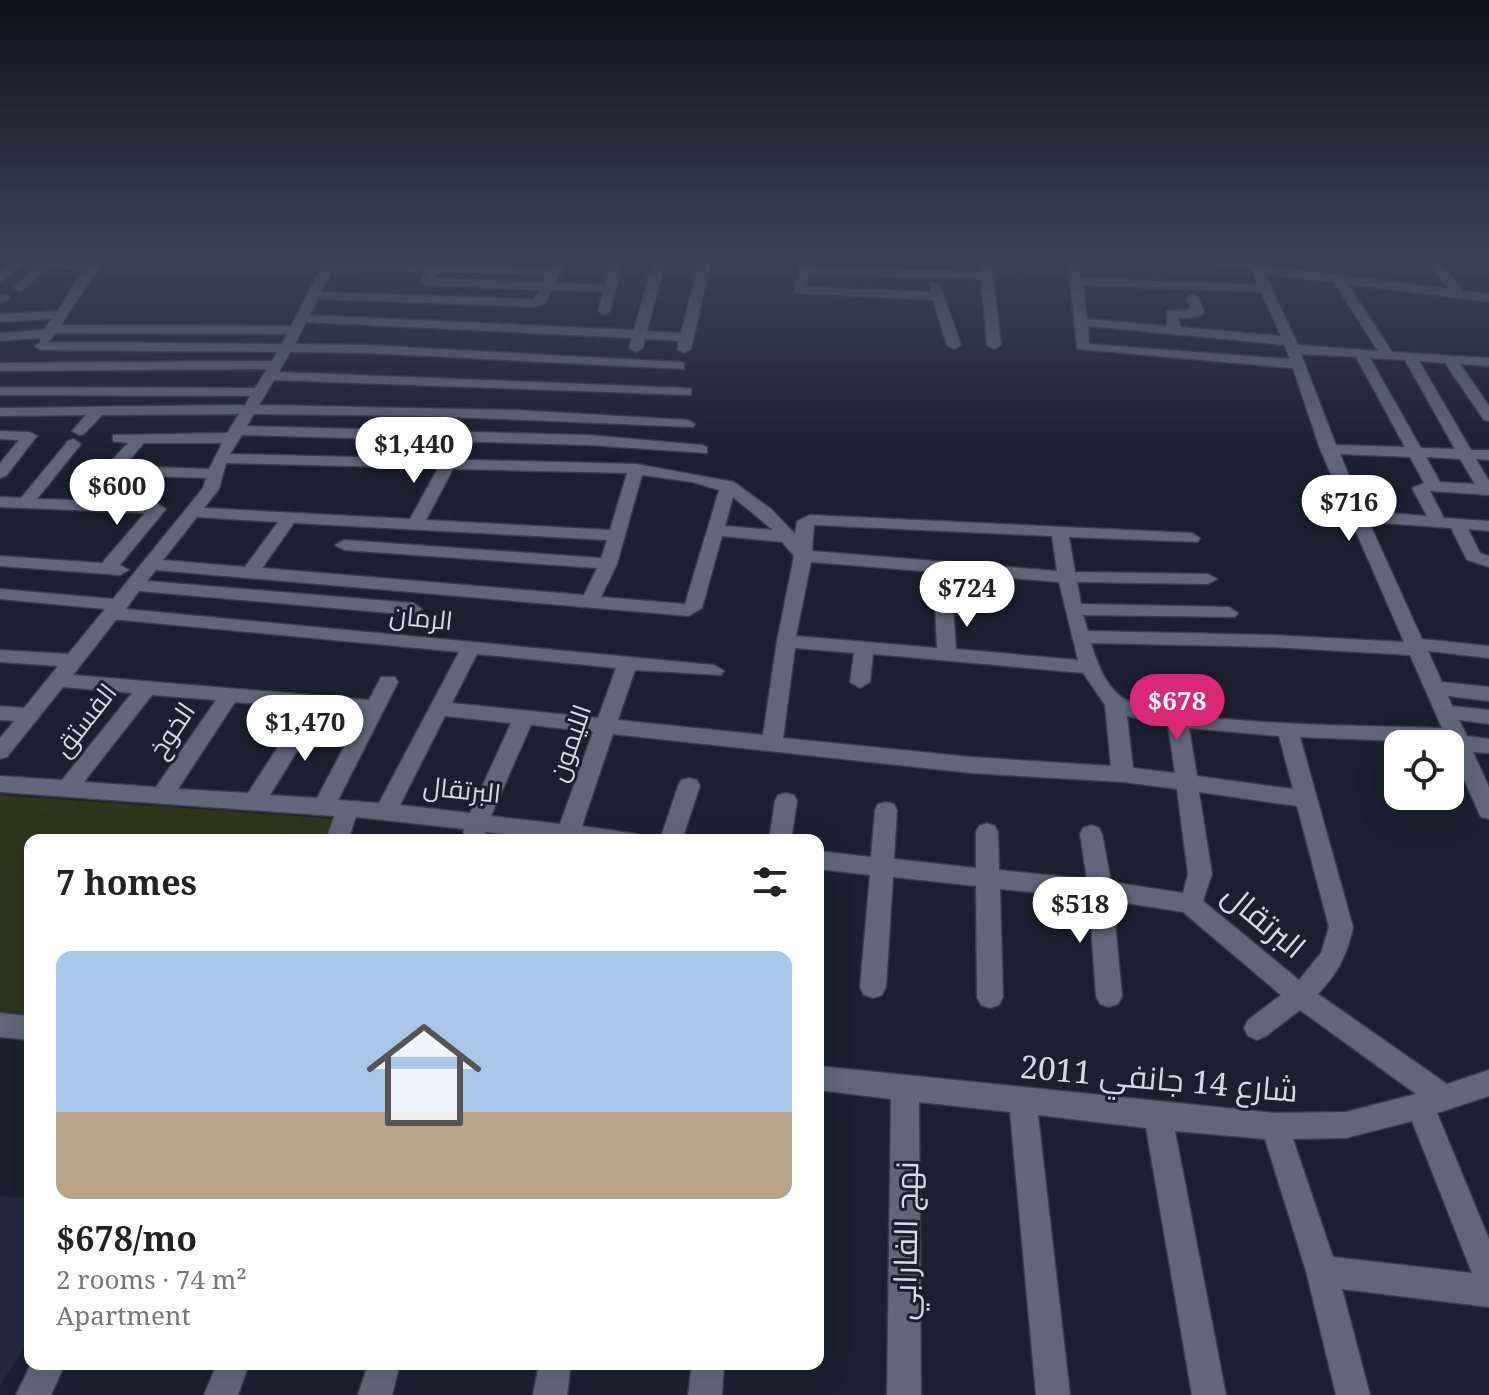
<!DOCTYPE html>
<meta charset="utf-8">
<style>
body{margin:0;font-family:"Noto Serif",Cairo,serif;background:#f2f2f2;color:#222;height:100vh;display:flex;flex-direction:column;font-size:30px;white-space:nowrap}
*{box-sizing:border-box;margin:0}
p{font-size:26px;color:#767676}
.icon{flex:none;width:44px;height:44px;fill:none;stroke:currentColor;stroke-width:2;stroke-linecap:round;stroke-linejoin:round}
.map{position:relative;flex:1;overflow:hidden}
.drawer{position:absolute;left:24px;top:834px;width:800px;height:536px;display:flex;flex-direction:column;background:#fff;border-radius:16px;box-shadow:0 8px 32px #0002}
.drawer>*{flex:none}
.fabs{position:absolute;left:1384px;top:730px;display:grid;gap:16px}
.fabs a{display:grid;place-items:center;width:80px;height:80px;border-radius:16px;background:#fff;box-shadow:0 8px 32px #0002;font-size:40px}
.price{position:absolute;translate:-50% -68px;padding:0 18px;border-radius:28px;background:#fff;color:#222;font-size:26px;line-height:52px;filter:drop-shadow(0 2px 4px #0008)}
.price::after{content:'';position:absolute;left:50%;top:48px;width:24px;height:18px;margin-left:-12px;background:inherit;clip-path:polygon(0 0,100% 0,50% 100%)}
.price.on{background:#db2777;color:#fff}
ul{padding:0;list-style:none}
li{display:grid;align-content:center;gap:16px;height:424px;padding:0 32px}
li span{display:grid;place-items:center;height:248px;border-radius:16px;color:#555}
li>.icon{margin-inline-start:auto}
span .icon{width:144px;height:144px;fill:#fffc;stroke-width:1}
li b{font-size:34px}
h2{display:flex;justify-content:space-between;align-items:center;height:96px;padding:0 32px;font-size:34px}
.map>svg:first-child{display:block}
</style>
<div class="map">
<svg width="1489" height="1395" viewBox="0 0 1489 1395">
<rect width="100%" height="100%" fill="#1c1f31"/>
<!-- built -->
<polygon fill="#24293f" points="0,1196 30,1198 30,1339 0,1385"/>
<!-- green -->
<polygon fill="#2e351b" points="0,795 340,819 332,840 30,840 30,1014 0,1013"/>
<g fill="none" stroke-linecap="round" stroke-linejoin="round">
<!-- minor casing -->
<g stroke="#383b49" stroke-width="3">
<g id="minor">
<path d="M 0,258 L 87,264 L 89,258 L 101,258 L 98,268 L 61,325 L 291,326 L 326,258 L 338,258 L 335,263 L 551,268 L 556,258 L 568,258 L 555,283 L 605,285 L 612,258 L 624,258 L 610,311 L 604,315 L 598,311 L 603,292 L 552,290 L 544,304 L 534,307 L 318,299 L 310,315 L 634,330 L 654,258 L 666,258 L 647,331 L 681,333 L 700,258 L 712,258 L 691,349 L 684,353 L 677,349 L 679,341 L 645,339 L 643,348 L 636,352 L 629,348 L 632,338 L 306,322 L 295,344 L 366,345 L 679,362 L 684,363 L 684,369 L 366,353 L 290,352 L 279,372 L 686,388 L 691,389 L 691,395 L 274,380 L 259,405 L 516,410 L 688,420 L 695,424 L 693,427 L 430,416 L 258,414 L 254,414 L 247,426 L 588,435 L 702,445 L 707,447 L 707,453 L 588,445 L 242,435 L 230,454 L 636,464 L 734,482 L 771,509 L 795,534 L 797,521 L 810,515 L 1192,533 L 1200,538 L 1198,542 L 1069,537 L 1075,572 L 1208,574 L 1217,579 L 1208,584 L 1077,582 L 1081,604 L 1229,607 L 1238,613 L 1235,617 L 1083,615 L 1088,631 L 1272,635 L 1404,642 L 1320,449 L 1293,368 L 1077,349 L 1070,281 L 1064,258 L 1076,258 L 1081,278 L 1258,285 L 1250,267 L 1167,261 L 1161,258 L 1258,258 L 1262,266 L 1449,289 L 1425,258 L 1437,258 L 1463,291 L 1489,294 L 1489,302 L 1348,284 L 1392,352 L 1489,358 L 1489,366 L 1460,364 L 1489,406 L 1489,421 L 1484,420 L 1445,363 L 1419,361 L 1471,450 L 1489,450 L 1489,460 L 1476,459 L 1489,481 L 1489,495 L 1430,491 L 1444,518 L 1489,521 L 1489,531 L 1468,529 L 1480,553 L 1489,556 L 1489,567 L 1467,560 L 1451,528 L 1369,522 L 1422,639 L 1489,646 L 1489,658 L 1428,651 L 1442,682 L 1489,687 L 1489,701 L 1448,696 L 1452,706 L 1489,710 L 1489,724 L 1459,720 L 1467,736 L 1489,739 L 1489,753 L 1473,752 L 1489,787 L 1489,819 L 1481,817 L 1478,811 L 1448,743 L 1300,737 L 1353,927 C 1348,954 1337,974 1318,994 L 1447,1084 L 1489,1070 L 1489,1096 L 1437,1113 L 1489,1239 L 1489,1307 L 1342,1289 L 1370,1395 L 1336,1395 L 1306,1271 L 1265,1139 L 1175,1131 L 1226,1395 L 1192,1395 L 1146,1128 L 1038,1115 L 1070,1395 L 1036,1395 L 1010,1112 L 919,1102 L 921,1395 L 887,1395 L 891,1099 L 818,1090 L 818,1066 L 1275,1113 L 1346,1112 L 1416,1094 L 1300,1010 L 1266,1036 L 1257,1040 L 1248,1036 L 1244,1028 L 1248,1020 L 1281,995 L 1183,912 L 1113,901 L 1122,996 L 1118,1004 L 1109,1007 L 1100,1004 L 1096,996 L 1089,898 L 1000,889 L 1003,997 L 999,1005 L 990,1008 L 981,1005 L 977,997 L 976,886 L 893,877 L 886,987 L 882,995 L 873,998 L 864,995 L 860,987 L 870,875 L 818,869 L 818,851 L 871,857 L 875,810 L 878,804 L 886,802 L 894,804 L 897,810 L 894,859 L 976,868 L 976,832 L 979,826 L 987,823 L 995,826 L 998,832 L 999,870 L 1087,879 L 1080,834 L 1083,828 L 1091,825 L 1099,828 L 1102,834 L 1111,882 L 1183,893 L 1188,874 L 1177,789 L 1123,782 L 971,773 L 613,734 L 582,826 L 637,834 L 640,840 L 555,840 L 486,832 L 484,840 L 462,840 L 464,829 L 356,817 L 348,840 L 326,840 L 334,816 L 0,792 L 0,776 L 62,780 L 132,693 L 63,687 L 7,757 L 0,759 L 0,738 L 14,721 L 0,720 L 0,706 L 24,708 L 58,666 L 0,662 L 0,650 L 68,654 L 105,609 L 0,599 L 0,589 L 113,599 L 203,488 L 206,478 L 115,475 L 92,501 L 158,504 L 166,509 L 120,565 L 129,570 L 120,575 L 0,566 L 0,556 L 102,563 L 145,513 L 0,507 L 0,497 L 21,498 L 68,441 L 73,439 L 81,444 L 37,499 L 75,500 L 128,443 L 113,441 L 113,435 L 227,433 L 239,414 L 102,415 L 84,434 L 79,435 L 72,431 L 86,415 L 0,416 L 0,408 L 245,405 L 250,396 L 0,395 L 0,387 L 255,388 L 267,369 L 0,371 L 0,363 L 272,361 L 277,352 L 41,350 L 34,346 L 41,342 L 39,338 L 0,341 L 0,333 L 44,330 L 52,319 L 0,322 L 0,314 L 57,311 L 84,271 L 48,267 L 20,292 L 14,288 L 36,266 L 22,265 L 0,282 L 0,272 L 9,263 L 0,262 ZM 332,270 L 426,272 L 421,281 L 427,285 L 540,290 L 533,299 L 321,292 ZM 438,272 L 547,275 L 543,282 L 435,278 ZM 1265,274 L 1334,282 L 1378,351 L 1298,345 ZM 1083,285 L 1261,292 L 1281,336 L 1181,327 L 1178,318 L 1198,317 L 1204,313 L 1199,298 L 1193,294 L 1187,298 L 1191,309 L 1167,311 L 1167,326 L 1087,319 ZM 1088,326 L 1284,345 L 1290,359 L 1089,344 ZM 56,333 L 287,334 L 282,344 L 48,342 ZM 1301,354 L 1356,357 L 1405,447 L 1336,445 ZM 1370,358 L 1405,360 L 1455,449 L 1421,448 ZM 144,443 L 222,443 L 209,469 L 124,466 ZM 1340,454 L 1410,457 L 1424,483 L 1412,488 L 1427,516 L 1364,511 ZM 1426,457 L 1460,459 L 1475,484 L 1440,482 ZM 226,463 L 438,468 L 410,519 L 204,508 L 219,489 ZM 453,469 L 627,473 L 610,530 L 426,520 ZM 642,475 L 692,482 L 719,490 L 685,604 L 601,597 L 617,564 ZM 733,497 L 773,530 L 725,526 ZM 197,517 L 278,522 L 245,567 L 163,560 ZM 294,523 L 607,540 L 601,558 L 344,540 L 335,545 L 344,550 L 597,568 L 584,595 L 262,568 ZM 814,525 L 1052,536 L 1057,571 L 812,551 ZM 722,536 L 782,542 L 794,556 L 777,641 L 763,735 L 618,720 L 635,670 L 721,675 L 724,671 L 714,665 L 126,609 L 139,591 L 413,615 L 422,609 L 413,603 L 147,581 L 156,570 L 689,616 L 702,608 ZM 811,562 L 1059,582 L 1078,660 L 956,649 L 953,605 L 944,599 L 935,605 L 937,648 L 796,636 ZM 116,620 L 122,620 L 459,652 L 379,803 L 338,800 L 398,682 L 395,677 L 381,677 L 369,700 L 73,675 ZM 1091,643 L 1272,647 L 1410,655 L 1442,728 C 1385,726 1156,726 1120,696 C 1104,683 1097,662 1091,643 ZM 795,648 L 854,653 L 850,682 L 860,688 L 870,682 L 873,654 L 1083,673 L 1105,705 L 1111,766 L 971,757 L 783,738 ZM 477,654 L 616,668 L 598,718 L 452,703 ZM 152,695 L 216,700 L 156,787 L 84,782 ZM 235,702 L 303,708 L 248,793 L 178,789 ZM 323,709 L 362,713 L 317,798 L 270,795 ZM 445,716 L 511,723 L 470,813 L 400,805 ZM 1127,716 L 1168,725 L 1175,773 L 1133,768 ZM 531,725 L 593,732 L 560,824 L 491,816 ZM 1189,728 L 1279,736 L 1293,789 L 1197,776 ZM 1199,792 L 1297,806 L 1329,927 L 1321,953 L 1299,980 L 1203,901 L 1212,874 ZM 1412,1121 L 1472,1273 L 1333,1257 L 1293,1139 L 1346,1138 Z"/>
<polygon points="801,258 813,258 810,267 981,272 979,258 991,258 1001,345 994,349 987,345 981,279 809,274 805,287 931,292 931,283 939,283 961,345 954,349 947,345 933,300 794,293"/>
<polygon points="0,295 8,296 10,299 0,303"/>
<polygon points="0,431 30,432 37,436 6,476 0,478 0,463 19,440 0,439"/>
<polygon points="689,778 697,780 700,786 682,840 660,840 678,786 681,780"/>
<polygon points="786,793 794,795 797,801 791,840 769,840 775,801 778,795"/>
<polygon points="0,1013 30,1016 30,1040 0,1037"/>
<polygon points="31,1364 65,1364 51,1395 16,1395"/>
<polygon points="217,1364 249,1364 238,1395 204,1395"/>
<polygon points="368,1364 400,1364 392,1395 358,1395"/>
<polygon points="539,1364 571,1364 567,1395 533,1395"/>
<polygon points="692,1364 724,1364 722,1395 688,1395"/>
</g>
</g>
<!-- minor -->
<use href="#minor" fill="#61667b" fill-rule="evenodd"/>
</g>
<!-- sky -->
<linearGradient id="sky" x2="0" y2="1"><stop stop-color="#0f111b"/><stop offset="0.57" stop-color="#3a425a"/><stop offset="1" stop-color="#3a425a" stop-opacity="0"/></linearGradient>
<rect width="1489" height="453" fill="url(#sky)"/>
<g text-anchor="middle" stroke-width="6" stroke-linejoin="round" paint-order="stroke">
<!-- street labels -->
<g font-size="26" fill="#d6d9e5" stroke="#1c1f31">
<text transform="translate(421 618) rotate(6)" y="9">الرمان</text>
<text transform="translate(85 720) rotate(-52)" y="9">الفستق</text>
<text transform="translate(172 730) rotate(-56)" y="9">الخوخ</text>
<text transform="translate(570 743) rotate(-71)" y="9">الليمون</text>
<text transform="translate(462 790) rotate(6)" y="9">البرتقال</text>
</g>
<!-- near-street labels -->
<g font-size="32" fill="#d6d9e5" stroke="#1c1f31">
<text transform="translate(1264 921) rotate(40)" y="11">البرتقال</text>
<text transform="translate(1159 1079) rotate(5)" y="11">شارع 14 جانفي 2011</text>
<text transform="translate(906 1241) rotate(-89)" y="11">نهج الفارابي</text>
</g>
</g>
</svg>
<div class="fabs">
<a><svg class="icon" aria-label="locate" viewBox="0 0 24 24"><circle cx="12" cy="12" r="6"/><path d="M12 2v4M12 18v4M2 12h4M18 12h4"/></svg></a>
</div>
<b class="price" style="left:414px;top:485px">$1,440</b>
<b class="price" style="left:117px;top:527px">$600</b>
<b class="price" style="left:1349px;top:543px">$716</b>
<b class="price" style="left:967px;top:629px">$724</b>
<b class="price on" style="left:1177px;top:742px">$678</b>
<b class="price" style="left:305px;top:763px">$1,470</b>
<b class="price" style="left:1080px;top:945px">$518</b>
<section class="drawer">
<h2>7 homes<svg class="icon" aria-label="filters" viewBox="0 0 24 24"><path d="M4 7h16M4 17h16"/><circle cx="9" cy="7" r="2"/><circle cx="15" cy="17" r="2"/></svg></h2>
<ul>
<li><span style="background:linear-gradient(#a9c7e8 65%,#b9a48a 0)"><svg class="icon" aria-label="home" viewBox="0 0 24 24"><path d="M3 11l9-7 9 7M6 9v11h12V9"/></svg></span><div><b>$678/mo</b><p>2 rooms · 74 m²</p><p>Apartment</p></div></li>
</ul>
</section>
</div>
